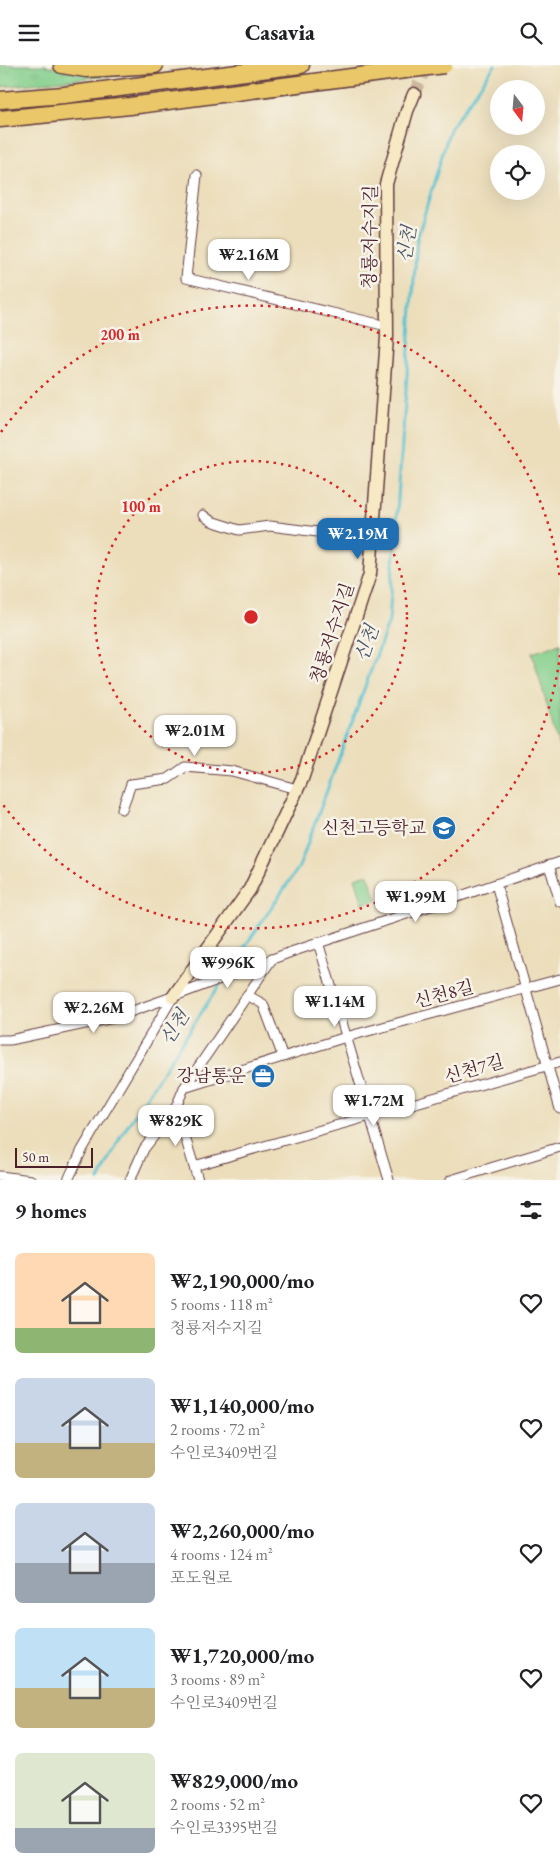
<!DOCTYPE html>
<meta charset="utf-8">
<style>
body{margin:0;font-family:"EB Garamond","Noto Serif KR",serif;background:#f2f2f2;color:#202124;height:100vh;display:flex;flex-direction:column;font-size:19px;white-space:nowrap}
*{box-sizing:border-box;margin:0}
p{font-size:16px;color:#757577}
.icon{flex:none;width:28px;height:28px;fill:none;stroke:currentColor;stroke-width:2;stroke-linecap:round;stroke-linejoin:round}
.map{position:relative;height:1115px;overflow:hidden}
.panel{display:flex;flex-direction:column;background:#fff;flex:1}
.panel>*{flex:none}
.needle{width:32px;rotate:164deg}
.buttons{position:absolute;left:490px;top:15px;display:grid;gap:10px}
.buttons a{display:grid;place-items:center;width:55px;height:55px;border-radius:50%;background:#fff;box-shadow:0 5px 20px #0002;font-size:25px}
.scale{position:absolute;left:15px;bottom:12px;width:78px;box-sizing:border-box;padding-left:5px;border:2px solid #4a1f2b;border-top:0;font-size:14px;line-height:18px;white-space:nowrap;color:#4a1f2b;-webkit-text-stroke:4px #f7f3e8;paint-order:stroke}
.price{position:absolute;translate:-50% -42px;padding:0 11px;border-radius:10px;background:#fff;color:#222;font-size:16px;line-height:32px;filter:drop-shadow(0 1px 2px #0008)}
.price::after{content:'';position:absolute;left:50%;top:30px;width:15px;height:11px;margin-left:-8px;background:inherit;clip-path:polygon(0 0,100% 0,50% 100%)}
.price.on{background:#1f6fb2;color:#fff}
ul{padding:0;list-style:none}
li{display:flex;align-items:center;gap:15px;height:125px;padding:0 15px}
li span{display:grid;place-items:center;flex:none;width:140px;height:100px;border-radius:8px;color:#555}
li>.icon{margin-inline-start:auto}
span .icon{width:60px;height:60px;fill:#fffc;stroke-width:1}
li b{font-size:21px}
h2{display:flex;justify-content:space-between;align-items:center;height:60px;padding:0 15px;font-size:21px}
header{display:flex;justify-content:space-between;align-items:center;height:65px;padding:0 15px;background:#fff;font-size:22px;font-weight:800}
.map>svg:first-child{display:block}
</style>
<header><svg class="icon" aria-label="menu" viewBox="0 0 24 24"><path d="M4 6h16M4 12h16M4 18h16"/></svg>Casavia<svg class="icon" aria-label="search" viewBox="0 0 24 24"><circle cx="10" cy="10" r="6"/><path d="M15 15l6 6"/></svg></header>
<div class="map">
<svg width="560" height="1115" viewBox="0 0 560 1115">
<defs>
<pattern id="grass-tufts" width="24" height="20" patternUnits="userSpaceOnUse" patternTransform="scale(1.25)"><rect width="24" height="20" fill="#84cf8c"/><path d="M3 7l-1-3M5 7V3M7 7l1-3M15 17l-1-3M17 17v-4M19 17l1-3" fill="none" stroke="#74b179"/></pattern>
</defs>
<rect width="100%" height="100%" fill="#f7f3e8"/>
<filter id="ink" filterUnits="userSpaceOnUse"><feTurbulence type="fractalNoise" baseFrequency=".02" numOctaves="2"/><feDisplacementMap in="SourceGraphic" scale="10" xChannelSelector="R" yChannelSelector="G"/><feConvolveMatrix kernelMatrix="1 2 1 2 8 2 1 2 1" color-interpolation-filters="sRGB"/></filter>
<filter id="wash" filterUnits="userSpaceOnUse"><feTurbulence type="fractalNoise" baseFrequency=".0096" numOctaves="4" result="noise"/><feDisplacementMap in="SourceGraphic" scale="20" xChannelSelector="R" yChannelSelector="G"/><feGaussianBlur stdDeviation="1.12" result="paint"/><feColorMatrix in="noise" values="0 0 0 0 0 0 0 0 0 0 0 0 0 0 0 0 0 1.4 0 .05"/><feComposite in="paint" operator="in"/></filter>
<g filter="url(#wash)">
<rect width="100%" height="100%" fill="#ecdebb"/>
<!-- grass -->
<polygon fill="url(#grass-tufts)" stroke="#67775c" points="0,0 44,0 77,8 130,9 0,22"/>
<!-- pitch -->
<g fill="#84cf8c" stroke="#67775c">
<polygon points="560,579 560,686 532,588"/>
<polygon points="368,809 377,835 363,839 355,813"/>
</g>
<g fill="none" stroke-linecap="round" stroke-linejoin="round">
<!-- stream -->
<g stroke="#55c0d0" stroke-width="3">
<polyline points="227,908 299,802 389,556 417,174 450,64 495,0"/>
<polyline points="99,1115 121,1071 222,916"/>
</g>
</g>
</g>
<g filter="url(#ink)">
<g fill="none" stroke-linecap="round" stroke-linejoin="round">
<!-- secondary-tunnel -->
<polyline stroke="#ccb89e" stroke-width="12" stroke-dasharray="12 6" stroke-linecap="butt" points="414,29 427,0"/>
<!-- street casing -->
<g stroke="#623c41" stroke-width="11">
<g id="street">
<polyline points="197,110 186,213 387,261"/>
<polyline points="203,450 211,456 239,465 270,461 373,474"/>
<polyline points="122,744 131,719 168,714 185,702 232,706 297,724"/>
<polyline points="549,800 560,837"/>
<polyline points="496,819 560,1044"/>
<polyline points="318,877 389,1115"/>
<polyline points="247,930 263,939 283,992"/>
<polyline points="0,975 10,975 113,953 183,928 291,887 449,835 560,797"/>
<polyline points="184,1023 272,894"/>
<polyline points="176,1042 198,1115"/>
<polyline points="194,1101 560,997"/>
<polyline points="0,1111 31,1115"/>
<polyline points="68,1115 82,1085 173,932"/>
<polyline points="130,1115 144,1084 176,1042 184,1023 346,972 560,914"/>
<polyline points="451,1115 560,1082"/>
</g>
</g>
<!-- secondary casing -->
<g stroke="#623c41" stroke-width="15">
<polyline id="secondary" points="173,932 250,824 302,714 370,509 387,272 386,119 407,46 414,29"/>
</g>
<!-- highway casing -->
<g stroke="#623c41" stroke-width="19">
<g id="highway">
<polyline points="62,0 86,4 155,0"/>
<polyline points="0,35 64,30 301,0"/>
<polyline points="0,54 130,41 405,5"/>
</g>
</g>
<!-- street -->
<use href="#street" stroke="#fff" stroke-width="9"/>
<!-- secondary -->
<use href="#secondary" stroke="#f7e9c3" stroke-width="12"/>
<!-- highway -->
<use href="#highway" stroke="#eac769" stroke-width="16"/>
<!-- highway-bridge casing -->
<g stroke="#623c41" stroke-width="19" stroke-linecap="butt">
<polyline id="highway-bridge" points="405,5 444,0"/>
</g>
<!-- highway-bridge -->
<use href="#highway-bridge" stroke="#eac769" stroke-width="16"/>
</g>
</g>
<!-- distance rings -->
<g fill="none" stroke="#d62828" stroke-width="2.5" stroke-dasharray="2.5 5">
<circle cx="251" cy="552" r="156"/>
<path d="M560 590A311 311 0 0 1 1 737M1 367A311 311 0 0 1 560 514"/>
</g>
<!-- icons -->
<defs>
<g id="school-disc" transform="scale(1.25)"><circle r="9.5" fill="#1f6fb2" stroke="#f7f3e8"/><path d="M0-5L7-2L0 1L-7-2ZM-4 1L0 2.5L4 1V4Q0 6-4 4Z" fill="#fff"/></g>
<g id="office-disc" transform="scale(1.25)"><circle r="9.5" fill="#1f6fb2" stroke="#f7f3e8"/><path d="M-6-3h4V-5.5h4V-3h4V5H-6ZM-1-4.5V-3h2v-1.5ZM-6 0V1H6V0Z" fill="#fff"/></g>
</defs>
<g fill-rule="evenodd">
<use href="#school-disc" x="444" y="763"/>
<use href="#office-disc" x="263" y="1011"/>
</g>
<g text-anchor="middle" stroke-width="5" stroke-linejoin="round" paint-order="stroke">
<!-- street labels -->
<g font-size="18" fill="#4a1f2b" stroke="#f7f3e8">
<text transform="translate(370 172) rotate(-89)" y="6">청룡저수지길</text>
<text transform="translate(332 568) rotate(-72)" y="6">청룡저수지길</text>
<text transform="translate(444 929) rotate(-15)" y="6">신천8길</text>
<text transform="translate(474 1004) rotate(-16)" y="6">신천7길</text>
</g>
<!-- poi labels -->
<g font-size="18" fill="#4a1f2b" stroke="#f7f3e8" text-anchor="end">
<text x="426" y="769">신천고등학교</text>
<text x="246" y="1017">강남통운</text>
</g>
<!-- water labels -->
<g font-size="19" font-style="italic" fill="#4e5765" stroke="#f7f3e8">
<text transform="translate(406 179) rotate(-81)" y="7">신천</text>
<text transform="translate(366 578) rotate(-70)" y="7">신천</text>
<text transform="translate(174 962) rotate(-57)" y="7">신천</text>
</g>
</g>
<circle cx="251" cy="552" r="8" fill="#d62828" stroke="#f7f3e8" stroke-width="2.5"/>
<g font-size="15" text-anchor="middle" font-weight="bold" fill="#d62828" stroke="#f7f3e8" stroke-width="5" stroke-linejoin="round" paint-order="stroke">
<text x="120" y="275">200 m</text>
<text x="141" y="447">100 m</text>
</g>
</svg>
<div class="buttons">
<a><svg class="needle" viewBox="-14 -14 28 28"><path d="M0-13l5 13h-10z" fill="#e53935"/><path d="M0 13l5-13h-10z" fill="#757577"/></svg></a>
<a><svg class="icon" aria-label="locate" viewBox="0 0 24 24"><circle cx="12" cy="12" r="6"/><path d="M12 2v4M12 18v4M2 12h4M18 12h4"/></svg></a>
</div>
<div class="scale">50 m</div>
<b class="price" style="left:249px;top:216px">₩2.16M</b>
<b class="price on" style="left:358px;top:495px">₩2.19M</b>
<b class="price" style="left:195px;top:692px">₩2.01M</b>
<b class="price" style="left:416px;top:858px">₩1.99M</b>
<b class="price" style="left:228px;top:924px">₩996K</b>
<b class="price" style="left:335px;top:963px">₩1.14M</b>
<b class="price" style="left:94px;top:969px">₩2.26M</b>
<b class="price" style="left:374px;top:1062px">₩1.72M</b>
<b class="price" style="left:176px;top:1082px">₩829K</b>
</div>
<section class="panel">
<h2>9 homes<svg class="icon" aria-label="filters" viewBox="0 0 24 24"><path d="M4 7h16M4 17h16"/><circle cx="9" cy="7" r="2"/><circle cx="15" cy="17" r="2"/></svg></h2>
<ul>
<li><span style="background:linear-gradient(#ffd9b3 75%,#8fb573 0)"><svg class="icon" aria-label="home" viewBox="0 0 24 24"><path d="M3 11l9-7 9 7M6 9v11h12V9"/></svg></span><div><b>₩2,190,000/mo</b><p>5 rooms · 118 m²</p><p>청룡저수지길</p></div><svg class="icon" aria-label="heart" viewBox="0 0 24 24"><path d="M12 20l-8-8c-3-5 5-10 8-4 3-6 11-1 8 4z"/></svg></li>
<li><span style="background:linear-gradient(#c9d6e8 65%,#c2b280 0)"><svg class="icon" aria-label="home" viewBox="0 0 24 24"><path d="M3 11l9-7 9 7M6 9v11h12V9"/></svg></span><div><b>₩1,140,000/mo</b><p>2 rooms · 72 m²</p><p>수인로3409번길</p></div><svg class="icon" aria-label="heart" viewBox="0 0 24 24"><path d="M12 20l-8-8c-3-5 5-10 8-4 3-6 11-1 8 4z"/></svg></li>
<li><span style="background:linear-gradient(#c9d6e8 60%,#9aa5b1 0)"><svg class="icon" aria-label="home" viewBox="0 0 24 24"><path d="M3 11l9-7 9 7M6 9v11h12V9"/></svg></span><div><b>₩2,260,000/mo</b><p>4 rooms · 124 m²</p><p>포도원로</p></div><svg class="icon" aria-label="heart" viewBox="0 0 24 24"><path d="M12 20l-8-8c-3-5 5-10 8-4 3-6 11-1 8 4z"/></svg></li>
<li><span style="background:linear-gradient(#bfe0f5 60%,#c2b280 0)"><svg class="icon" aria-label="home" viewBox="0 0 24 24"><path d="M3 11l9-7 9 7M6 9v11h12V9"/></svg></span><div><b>₩1,720,000/mo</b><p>3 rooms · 89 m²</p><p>수인로3409번길</p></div><svg class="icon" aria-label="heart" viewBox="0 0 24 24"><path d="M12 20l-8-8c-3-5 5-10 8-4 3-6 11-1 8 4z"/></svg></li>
<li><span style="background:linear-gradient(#dfe7d0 75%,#9aa5b1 0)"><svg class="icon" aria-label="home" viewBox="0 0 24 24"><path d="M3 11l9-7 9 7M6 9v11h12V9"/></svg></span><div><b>₩829,000/mo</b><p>2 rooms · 52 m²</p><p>수인로3395번길</p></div><svg class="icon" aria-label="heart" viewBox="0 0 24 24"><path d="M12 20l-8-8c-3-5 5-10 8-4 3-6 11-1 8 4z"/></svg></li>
</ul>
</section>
